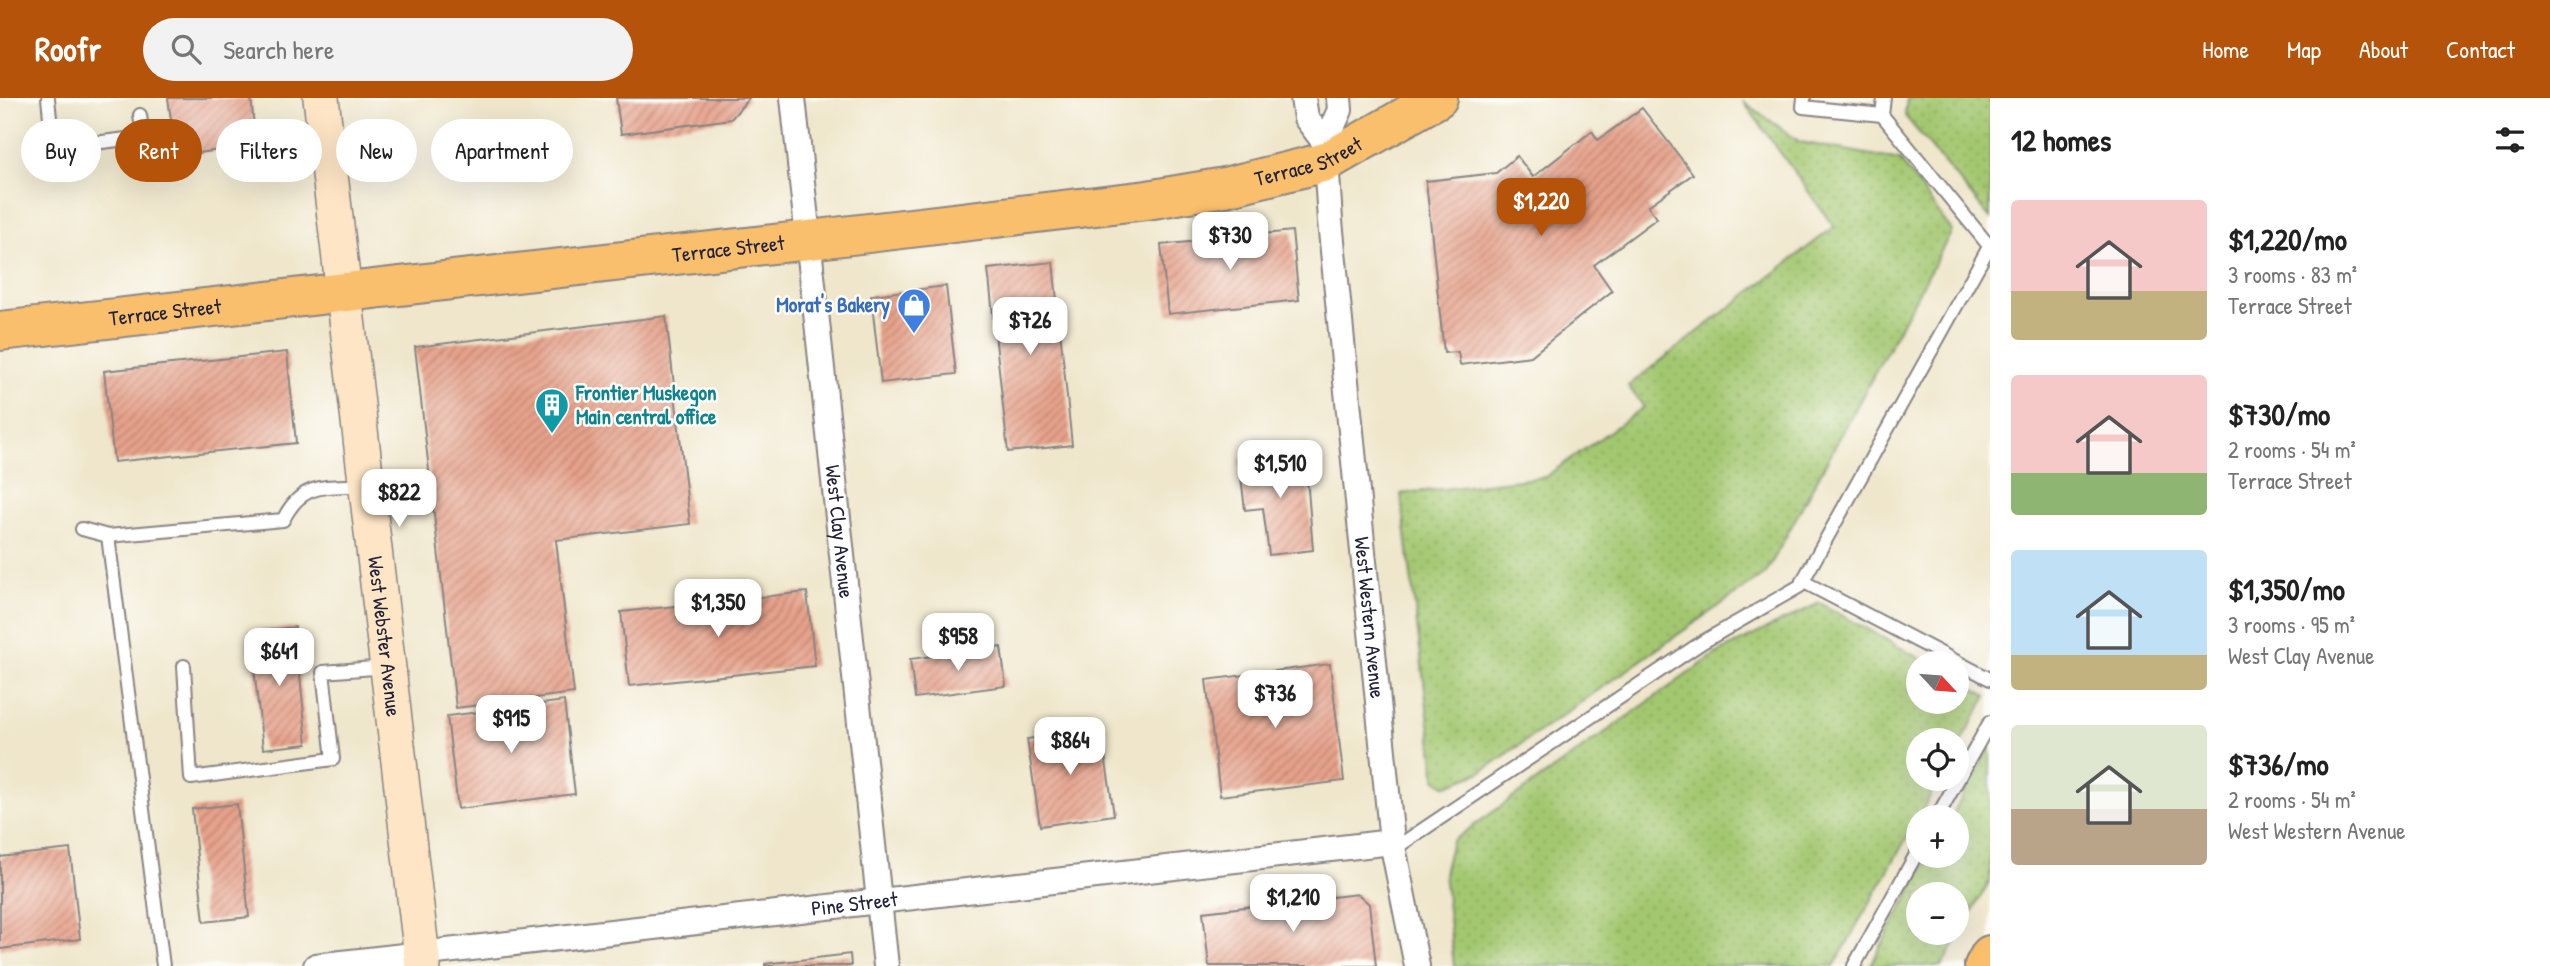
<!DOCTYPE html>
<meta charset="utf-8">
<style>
body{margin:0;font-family:"Patrick Hand",sans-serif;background:#f2f2f2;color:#222;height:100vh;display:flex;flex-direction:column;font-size:26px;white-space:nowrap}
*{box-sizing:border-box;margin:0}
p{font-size:23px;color:#767676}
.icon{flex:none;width:38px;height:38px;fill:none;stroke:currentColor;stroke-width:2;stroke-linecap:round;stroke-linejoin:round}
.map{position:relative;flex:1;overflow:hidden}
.side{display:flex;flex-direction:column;background:#fff;width:560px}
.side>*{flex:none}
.hud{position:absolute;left:21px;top:21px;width:665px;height:63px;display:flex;gap:14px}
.needle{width:46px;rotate:116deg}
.buttons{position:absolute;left:1906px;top:553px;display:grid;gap:14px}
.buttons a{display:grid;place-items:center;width:63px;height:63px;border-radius:50%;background:#fff;box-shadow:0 7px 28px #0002;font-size:35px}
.price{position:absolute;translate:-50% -60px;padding:0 16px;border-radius:14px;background:#fff;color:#222;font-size:23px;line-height:46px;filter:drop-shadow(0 2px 4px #0008)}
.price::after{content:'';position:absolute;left:50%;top:42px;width:21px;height:16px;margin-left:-10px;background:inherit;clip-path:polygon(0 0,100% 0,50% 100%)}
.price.on{background:#b45309;color:#fff}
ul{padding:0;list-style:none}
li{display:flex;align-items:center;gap:21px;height:175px;padding:0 21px}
li span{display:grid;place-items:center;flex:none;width:196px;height:140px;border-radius:7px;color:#555}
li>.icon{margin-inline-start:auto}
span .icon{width:84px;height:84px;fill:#fffc;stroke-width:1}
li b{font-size:30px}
h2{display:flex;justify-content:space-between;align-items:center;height:84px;padding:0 21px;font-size:30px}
.pill{padding:0 24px;border-radius:32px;background:#fff;box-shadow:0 7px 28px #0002;font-size:24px;line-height:63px}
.pill.on{background:#b45309;color:#fff}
header{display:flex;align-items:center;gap:42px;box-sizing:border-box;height:98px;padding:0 35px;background:#b45309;color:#fff}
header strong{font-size:33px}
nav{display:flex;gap:38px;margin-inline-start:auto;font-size:24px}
.search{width:490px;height:63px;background:#f2f2f2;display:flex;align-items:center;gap:18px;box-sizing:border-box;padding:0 24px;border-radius:38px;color:#767676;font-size:26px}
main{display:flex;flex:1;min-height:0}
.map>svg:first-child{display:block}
</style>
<header>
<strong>Roofr</strong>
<div class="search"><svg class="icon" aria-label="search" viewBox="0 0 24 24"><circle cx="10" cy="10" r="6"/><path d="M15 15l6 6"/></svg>Search here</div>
<nav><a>Home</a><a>Map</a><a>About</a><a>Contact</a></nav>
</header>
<main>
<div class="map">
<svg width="1990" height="868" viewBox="0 0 1990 868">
<defs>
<pattern id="green-dots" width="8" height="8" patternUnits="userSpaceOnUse" patternTransform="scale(1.75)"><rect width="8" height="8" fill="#a3c770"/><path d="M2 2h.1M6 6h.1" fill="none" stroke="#8cab62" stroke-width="1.8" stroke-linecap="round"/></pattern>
<pattern id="building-hatch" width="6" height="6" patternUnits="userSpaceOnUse" patternTransform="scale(1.75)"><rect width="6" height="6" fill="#e7a28b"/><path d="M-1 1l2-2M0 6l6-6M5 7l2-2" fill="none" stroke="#bb8473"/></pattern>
</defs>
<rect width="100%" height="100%" fill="#fdfcf7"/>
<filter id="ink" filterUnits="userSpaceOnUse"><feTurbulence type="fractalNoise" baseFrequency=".0143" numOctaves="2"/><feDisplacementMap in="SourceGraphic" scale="14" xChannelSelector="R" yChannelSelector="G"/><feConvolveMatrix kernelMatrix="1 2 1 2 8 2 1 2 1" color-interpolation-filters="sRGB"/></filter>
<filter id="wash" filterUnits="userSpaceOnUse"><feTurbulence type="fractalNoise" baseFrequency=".00686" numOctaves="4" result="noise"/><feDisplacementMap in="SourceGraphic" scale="28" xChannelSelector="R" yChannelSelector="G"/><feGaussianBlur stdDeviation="1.57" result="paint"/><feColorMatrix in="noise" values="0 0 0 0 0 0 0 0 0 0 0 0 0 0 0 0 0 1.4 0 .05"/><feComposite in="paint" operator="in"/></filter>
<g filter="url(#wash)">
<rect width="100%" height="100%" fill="#efe6cb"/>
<!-- green -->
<g fill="url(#green-dots)" stroke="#627456" stroke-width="2" fill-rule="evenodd">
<polygon points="1907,0 1990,0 1990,120 1905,18"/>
<polygon points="1743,3 1800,44 1900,62 1952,133 1766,475 1481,674 1445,688 1436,682 1401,396 1545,379 1644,309 1628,288 1834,129"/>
<polygon points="1820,505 1928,565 1918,565 1918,604 1956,604 1957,581 1987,598 1957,651 1956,642 1918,642 1918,681 1940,681 1834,868 1454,868 1444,775 1452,743 1717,555"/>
<path d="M 1990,649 L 1990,782 L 1942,868 L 1870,868 L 1930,758 L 1956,758 L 1956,719 L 1951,719 ZM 1918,796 L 1956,796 L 1956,835 L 1918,835 Z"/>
</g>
<g id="blocks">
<!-- building -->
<g fill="url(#building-hatch)">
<polygon points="168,0 251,0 256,47 176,58"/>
<polygon points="616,0 749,0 731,21 621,36"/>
<polygon points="1642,10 1693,76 1648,108 1657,120 1594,167 1612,193 1531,258 1460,267 1458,254 1444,255 1426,83 1496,75 1517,58 1533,79 1592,33 1598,42"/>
<polygon points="1292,133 1299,202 1168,216 1161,147"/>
<polygon points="1053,164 1072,347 1008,354 988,171"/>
<polygon points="946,188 956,276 881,285 871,197"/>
<polygon points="666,218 690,426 556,442 574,595 456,610 415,249"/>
<polygon points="287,254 296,345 114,364 104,273"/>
<polygon points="1305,355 1313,452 1269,457 1263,410 1245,412 1239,362"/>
<polygon points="807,494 815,568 629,588 621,514"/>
<polygon points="295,529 307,646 263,651 250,534"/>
<polygon points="1001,549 1006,588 915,600 910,561"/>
<polygon points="1330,566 1344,683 1220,698 1206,582"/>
<polygon points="564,603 575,696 458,711 447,618"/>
<polygon points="1101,630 1114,717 1040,728 1027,641"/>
<polygon points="237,706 249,819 204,824 192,711"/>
<polygon points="70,751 80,841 0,851 0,759"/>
<polygon points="1358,796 1369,806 1376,868 1209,868 1203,814"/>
<polygon points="850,856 851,868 765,868 765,866"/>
</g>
</g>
</g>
<g filter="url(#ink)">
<use href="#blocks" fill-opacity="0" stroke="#888483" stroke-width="2"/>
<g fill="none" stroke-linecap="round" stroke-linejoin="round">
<!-- service casing -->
<g stroke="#888483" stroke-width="16">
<g id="service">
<polyline points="48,0 53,50 143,39 140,17"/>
<polyline points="1804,0 1803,9 1882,17"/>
<polyline points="1884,0 1882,17 1990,149"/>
<path d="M 82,431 L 108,438 L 283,422 C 303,382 327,390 365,387"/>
<polyline points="108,438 163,868"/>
<polyline points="1802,483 1990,581"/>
<polyline points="184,568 191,680 333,661 323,574 387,569"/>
<polyline points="1937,719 1990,624"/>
<polyline points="1394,751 1701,545 1800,488 1989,149"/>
<polyline points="1854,868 1918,753"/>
</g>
</g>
<!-- minor casing -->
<g stroke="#888483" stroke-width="28">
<g id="minor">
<path id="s1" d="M 793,0 L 886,868"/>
<polyline points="1303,0 1306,20 1325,45"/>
<path id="s2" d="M 1339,0 L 1340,12 L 1325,45 L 1330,123 L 1392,744 L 1417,868"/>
<path id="s3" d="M 316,868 L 1392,744"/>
</g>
</g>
<!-- secondary casing -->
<g stroke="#888483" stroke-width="38">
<g id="secondary">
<path id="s4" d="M 321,0 L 423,868"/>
</g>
</g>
<!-- primary casing -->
<g stroke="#888483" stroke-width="42">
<g id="primary">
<path id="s5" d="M 0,233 L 809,142 L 1147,102 L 1225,89 L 1326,64 L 1438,0"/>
</g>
</g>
<!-- trunk casing -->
<g stroke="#888483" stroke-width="42">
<polyline id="trunk" points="1984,868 1990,857"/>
</g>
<!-- service -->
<use href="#service" stroke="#fff" stroke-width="12"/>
<!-- minor -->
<use href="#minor" stroke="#fff" stroke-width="24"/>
<!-- secondary -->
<use href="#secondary" stroke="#fde5c5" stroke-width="35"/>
<!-- primary -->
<use href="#primary" stroke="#f9bf6d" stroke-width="38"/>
<!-- trunk -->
<use href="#trunk" stroke="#f9bf6d" stroke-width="38"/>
</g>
</g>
<!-- icons -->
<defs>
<g id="shop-pin" transform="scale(1.75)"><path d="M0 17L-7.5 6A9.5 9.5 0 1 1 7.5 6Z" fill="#3f7fe0" stroke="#fdfcf7"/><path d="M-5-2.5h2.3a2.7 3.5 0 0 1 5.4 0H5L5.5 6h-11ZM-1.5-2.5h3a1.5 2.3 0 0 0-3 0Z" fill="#fff"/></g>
<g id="building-pin" transform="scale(1.75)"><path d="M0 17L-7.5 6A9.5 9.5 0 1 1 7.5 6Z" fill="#0f9aa8" stroke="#fdfcf7"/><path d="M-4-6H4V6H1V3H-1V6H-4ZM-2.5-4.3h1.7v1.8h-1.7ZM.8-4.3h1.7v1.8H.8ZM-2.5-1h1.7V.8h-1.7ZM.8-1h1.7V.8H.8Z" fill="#fff"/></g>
</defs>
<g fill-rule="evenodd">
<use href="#shop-pin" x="914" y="207"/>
<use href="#building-pin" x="552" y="307"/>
</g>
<g text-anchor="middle" stroke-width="5" stroke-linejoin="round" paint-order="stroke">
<!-- street labels -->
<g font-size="21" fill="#22223b" stroke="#fdfcf7">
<text dy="7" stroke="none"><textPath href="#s5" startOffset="1321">Terrace Street</textPath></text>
<text dy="7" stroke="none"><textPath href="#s5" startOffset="733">Terrace Street</textPath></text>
<text dy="7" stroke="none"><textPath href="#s5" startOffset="166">Terrace Street</textPath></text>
<text dy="7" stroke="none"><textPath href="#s1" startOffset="436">West Clay Avenue</textPath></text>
<text dy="7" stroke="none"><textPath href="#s2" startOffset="525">West Western Avenue</textPath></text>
<text dy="7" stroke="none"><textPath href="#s4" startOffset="542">West Webster Avenue</textPath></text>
<text dy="7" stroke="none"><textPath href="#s3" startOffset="542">Pine Street</textPath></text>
</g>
<!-- shop labels -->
<g font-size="21" font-weight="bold" fill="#366cbe" stroke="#fdfcf7" text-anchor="end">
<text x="890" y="214">Morat's Bakery</text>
</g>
<!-- culture labels -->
<g font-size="21" font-weight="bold" fill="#0d838f" stroke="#fdfcf7" text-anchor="start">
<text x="576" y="302">Frontier Muskegon<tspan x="576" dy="24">Main central office</tspan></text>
</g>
</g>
</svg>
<div class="buttons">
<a><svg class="needle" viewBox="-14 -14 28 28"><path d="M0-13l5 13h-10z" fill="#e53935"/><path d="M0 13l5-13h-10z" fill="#767676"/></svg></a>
<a><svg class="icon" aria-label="locate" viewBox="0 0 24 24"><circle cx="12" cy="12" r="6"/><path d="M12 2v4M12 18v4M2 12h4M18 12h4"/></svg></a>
<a>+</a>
<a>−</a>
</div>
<b class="price on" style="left:1541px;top:140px">$1,220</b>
<b class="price" style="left:1230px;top:174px">$730</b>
<b class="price" style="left:1030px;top:259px">$726</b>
<b class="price" style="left:1280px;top:402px">$1,510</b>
<b class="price" style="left:399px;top:431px">$822</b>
<b class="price" style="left:718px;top:541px">$1,350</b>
<b class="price" style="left:958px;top:575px">$958</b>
<b class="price" style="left:279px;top:590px">$641</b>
<b class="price" style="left:1275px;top:632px">$736</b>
<b class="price" style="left:511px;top:657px">$915</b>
<b class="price" style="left:1070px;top:679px">$864</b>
<b class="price" style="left:1293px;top:836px">$1,210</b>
<div class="hud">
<a class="pill">Buy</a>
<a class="pill on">Rent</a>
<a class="pill">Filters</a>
<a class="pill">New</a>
<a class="pill">Apartment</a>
</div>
</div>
<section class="side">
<h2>12 homes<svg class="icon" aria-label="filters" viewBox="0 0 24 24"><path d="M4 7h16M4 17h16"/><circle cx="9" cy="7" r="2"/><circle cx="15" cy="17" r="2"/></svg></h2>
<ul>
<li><span style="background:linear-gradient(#f6c9c9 65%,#c2b280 0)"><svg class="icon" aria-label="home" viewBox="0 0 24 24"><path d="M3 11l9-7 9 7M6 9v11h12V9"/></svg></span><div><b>$1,220/mo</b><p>3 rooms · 83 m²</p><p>Terrace Street</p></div></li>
<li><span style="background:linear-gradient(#f6c9c9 70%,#8fb573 0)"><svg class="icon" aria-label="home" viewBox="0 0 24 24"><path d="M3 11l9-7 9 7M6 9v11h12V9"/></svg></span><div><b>$730/mo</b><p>2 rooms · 54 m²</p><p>Terrace Street</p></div></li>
<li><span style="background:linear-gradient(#bfe0f5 75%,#c2b280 0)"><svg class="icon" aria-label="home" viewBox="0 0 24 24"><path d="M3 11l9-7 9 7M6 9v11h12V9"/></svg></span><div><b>$1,350/mo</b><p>3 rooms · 95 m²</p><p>West Clay Avenue</p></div></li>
<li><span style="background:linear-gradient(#dfe7d0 60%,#b9a48a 0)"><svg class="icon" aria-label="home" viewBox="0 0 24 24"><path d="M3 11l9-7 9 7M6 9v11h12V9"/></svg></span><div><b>$736/mo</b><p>2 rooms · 54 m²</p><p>West Western Avenue</p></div></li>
</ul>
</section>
</main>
